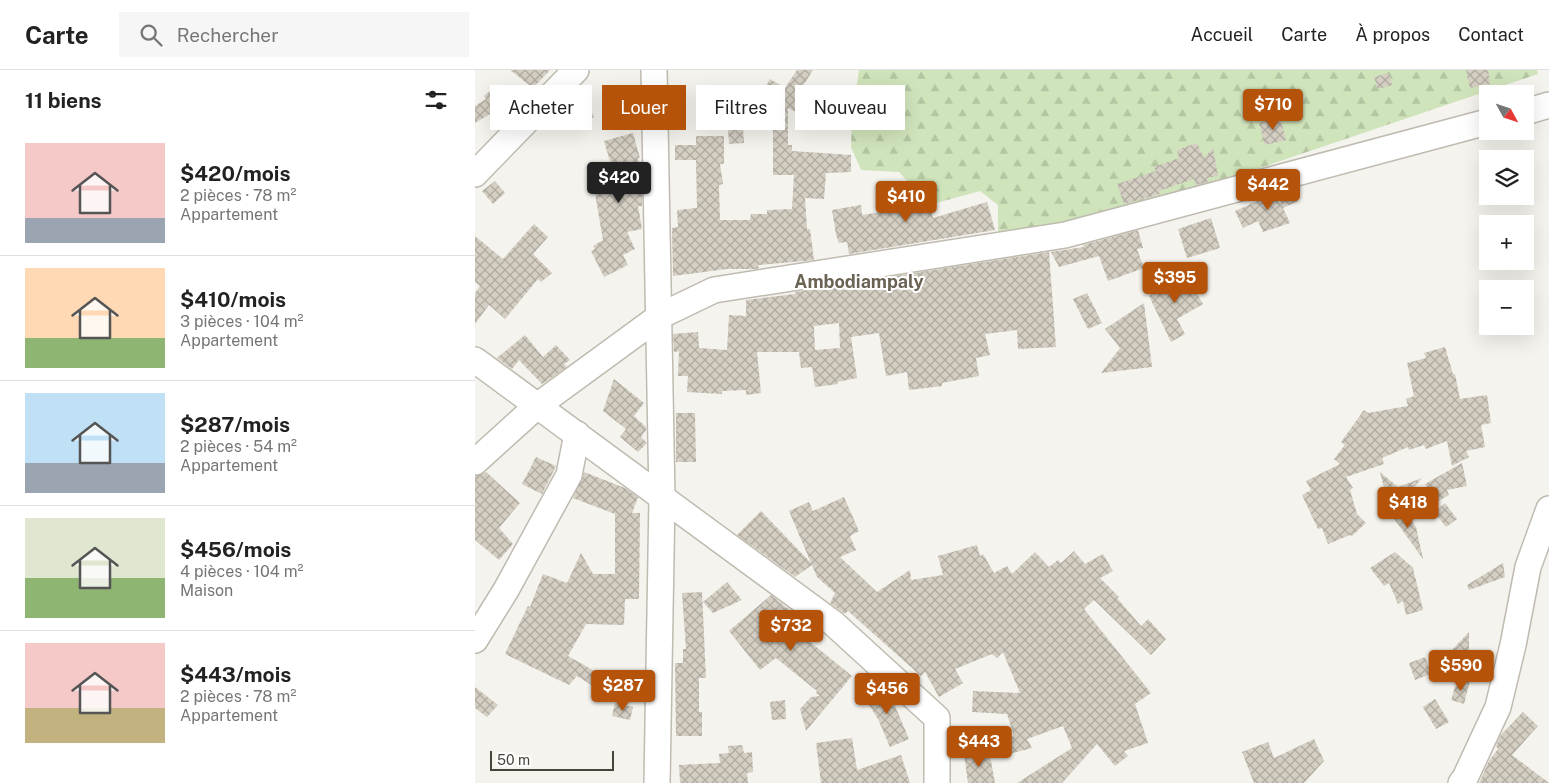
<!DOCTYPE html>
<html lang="fr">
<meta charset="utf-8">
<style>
body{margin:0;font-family:"Public Sans",sans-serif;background:#f6f6f6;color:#222;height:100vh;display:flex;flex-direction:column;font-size:19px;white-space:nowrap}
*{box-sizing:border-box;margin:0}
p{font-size:16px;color:#767676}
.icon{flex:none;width:28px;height:28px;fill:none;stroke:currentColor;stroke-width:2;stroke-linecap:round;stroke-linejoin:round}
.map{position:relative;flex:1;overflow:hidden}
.panel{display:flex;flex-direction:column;background:#fff;width:475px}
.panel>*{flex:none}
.top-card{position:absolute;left:15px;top:15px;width:475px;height:45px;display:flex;gap:10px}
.needle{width:32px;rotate:130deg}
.tools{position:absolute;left:1004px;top:15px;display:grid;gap:10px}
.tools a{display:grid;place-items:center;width:55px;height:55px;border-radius:0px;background:#fff;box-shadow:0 5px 20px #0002;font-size:25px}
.scale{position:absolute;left:15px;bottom:12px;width:124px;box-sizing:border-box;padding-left:5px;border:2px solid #49443b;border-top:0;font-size:14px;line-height:18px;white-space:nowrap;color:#49443b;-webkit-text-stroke:4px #fff;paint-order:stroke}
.price{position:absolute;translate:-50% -42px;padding:0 11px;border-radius:5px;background:#b45309;color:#fff;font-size:16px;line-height:32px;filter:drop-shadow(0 1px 2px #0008)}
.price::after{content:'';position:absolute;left:50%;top:30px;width:15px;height:11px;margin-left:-8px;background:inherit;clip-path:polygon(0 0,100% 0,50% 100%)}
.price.on{background:#222;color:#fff}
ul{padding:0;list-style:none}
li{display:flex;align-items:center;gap:15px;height:125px;padding:0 25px}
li+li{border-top:1px solid #e0e0e0}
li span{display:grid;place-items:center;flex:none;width:140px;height:100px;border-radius:0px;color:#555}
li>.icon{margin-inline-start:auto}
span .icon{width:60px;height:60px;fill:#fffc;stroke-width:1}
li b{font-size:21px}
h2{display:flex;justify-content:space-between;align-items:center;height:60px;padding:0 25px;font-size:21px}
.tag{padding:0 18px;border-radius:0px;background:#fff;box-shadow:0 5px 20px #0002;font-size:18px;line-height:45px}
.tag.on{background:#b45309;color:#fff}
header{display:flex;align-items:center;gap:30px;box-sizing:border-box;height:70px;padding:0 25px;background:#fff;border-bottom:1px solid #e0e0e0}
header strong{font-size:24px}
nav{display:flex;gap:28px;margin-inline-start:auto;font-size:18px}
.search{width:350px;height:45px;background:#f6f6f6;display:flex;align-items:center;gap:12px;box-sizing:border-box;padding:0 18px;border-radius:0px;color:#767676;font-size:19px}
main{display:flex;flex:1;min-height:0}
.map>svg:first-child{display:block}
</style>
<header>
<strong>Carte</strong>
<div class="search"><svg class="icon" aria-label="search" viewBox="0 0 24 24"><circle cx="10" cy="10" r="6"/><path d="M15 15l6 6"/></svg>Rechercher</div>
<nav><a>Accueil</a><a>Carte</a><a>À propos</a><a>Contact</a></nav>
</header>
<main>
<section class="panel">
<h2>11 biens<svg class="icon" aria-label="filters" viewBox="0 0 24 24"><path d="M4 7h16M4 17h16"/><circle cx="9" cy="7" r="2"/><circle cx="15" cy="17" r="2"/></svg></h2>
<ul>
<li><span style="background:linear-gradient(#f6c9c9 75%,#9aa5b1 0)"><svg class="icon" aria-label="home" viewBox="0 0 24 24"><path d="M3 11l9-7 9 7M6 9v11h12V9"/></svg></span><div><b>$420/mois</b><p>2 pièces · 78 m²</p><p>Appartement</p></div></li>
<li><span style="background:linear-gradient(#ffd9b3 70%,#8fb573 0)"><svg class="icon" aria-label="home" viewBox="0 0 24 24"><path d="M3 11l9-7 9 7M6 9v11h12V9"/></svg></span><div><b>$410/mois</b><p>3 pièces · 104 m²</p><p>Appartement</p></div></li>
<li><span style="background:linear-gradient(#bfe0f5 70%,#9aa5b1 0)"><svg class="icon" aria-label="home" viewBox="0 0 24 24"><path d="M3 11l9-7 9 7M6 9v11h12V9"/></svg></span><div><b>$287/mois</b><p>2 pièces · 54 m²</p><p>Appartement</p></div></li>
<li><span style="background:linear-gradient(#dfe7d0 60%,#8fb573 0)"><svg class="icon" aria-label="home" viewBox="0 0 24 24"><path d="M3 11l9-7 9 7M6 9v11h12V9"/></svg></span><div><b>$456/mois</b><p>4 pièces · 104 m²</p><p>Maison</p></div></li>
<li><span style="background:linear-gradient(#f6c9c9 65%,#c2b280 0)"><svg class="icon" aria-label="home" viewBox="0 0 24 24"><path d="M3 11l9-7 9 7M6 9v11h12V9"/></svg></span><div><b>$443/mois</b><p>2 pièces · 78 m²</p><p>Appartement</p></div></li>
</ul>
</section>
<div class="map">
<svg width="1074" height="713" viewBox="0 0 1074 713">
<defs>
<pattern id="forest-firs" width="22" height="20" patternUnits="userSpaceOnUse" patternTransform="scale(1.25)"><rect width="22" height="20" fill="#d0e4bb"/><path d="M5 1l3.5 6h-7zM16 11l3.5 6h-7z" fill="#b4c5a2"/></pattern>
<pattern id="building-cross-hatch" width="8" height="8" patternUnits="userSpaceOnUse" patternTransform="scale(1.25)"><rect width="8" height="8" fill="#d5cfc3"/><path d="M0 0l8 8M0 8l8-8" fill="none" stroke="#afaaa0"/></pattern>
</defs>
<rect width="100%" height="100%" fill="#f5f3ed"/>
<!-- forest -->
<polygon fill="url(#forest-firs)" points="384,0 1062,0 1063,4 773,102 701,129 599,157 523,163 523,135 505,121 454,135 424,102 386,100 376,77 377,48"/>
<!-- building -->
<g fill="url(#building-cross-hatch)" fill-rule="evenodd">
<polygon points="35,0 75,0 58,18"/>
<polygon points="322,0 338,0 323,24 339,33 331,47 313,38 313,75 317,75 317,81 376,85 376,102 351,103 349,129 330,128 332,159 335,159 339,190 283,195 284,198 281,199 252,199 198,206 197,158 203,157 202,140 222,138 221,90 200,90 200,75 221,75 221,66 249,66 249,94 245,94 248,114 244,115 245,150 275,150 276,144 292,144 292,140 317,139 319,105 298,105 298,38 283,30 295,9 310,18"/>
<polygon points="991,0 1013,0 1015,14 995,18"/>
<polygon points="914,3 917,15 903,19 899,7"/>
<polygon points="20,17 32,34 0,53 0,36 11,29 9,26"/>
<polygon points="113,34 119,47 101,55 96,42"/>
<polygon points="805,47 811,70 790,75 784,53"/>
<polygon points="268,58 269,73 254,74 253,59"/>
<polygon points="158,63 165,88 163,88 167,110 167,136 163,136 167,159 152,162 160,179 148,185 153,195 129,207 116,181 120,179 118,176 128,170 118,112 140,108 129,71"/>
<polygon points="722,73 729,88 738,78 743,106 732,108 733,112 721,115 719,109 684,121 685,124 649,134 642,114 681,101 679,97 704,88 702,80"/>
<polygon points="20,111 30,123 18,134 7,121"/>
<polygon points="432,115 435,128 447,126 450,140 456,139 458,148 512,132 520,160 374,184 372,172 364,173 361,165 357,140 386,135 387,145 413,141 411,119"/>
<polygon points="820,118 823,131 808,138 815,153 788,162 783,151 768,158 760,141 798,124 806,135 803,123"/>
<polygon points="736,148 745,178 712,188 703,159"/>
<polygon points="59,154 73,167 58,184 77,203 66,212 63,209 30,249 14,235 0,254 0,223 5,216 0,212 0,166 28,189"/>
<polygon points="663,160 668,178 662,179 669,198 633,211 624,186 584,197 576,182 609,177 608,175"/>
<path d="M 574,182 L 581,277 L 543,279 L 542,260 L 510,264 L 515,285 L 501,288 L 504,306 L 467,313 L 467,316 L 434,320 L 432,302 L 411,306 L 404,263 L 376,267 L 382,308 L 362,312 L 363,314 L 340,317 L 337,297 L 326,298 L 324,282 L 282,282 L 286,323 L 271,325 L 271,320 L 247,321 L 247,324 L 212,322 L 213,306 L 203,306 L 204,281 L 199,282 L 198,264 L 223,262 L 224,278 L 252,280 L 254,245 L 271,246 L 271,230 L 320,224 L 320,222 L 369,214 L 369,220 L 422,214 L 420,206 ZM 364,253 L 365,278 L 340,280 L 339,256 Z"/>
<polygon points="708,200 728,234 702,249 710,264 696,272 674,226"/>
<polygon points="612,223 627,253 613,259 598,229"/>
<polygon points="669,233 677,297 626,303 645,278 630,259"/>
<polygon points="50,265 68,287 81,275 95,290 89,294 92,297 67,314 44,290 37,299 22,288"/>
<polygon points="970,277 978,304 980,304 985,329 1012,325 1016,353 1006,355 1010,377 991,381 994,387 977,396 972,371 951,379 949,375 934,380 933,377 907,388 909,394 871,407 878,418 875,420 882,444 891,453 877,466 875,465 853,474 847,458 843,459 827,425 836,420 831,411 865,394 859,389 870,375 866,372 889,340 893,343 933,336 931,329 939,326 932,293 951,288 949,283"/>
<polygon points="139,309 169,333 159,346 171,357 171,360 166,367 172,373 163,382 145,367 151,359 128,341"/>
<polygon points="201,343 220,343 221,392 201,392"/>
<polygon points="61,387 81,396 67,424 47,414"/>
<polygon points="987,393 992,416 972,420 974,425 960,433 950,414"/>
<polygon points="11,402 45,433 24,458 38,474 24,490 0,470 0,406"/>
<polygon points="109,402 150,418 163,427 157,443 165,443 164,529 150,529 149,555 111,554 93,586 139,612 131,624 102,606 94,615 30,584 53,536 55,537 68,504 92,513 106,483 118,504 140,504 140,444 98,428"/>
<polygon points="905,402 923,417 947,408 925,435 910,422"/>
<polygon points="369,427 384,461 375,466 381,480 365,487 402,522 435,500 436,510 468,505 463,486 502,475 505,486 508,484 519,503 532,496 537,504 560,482 574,497 583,490 586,493 599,481 610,494 628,484 638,501 625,508 644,527 642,528 666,556 673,549 691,569 676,585 619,530 609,539 676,623 660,634 673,673 649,681 653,686 640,696 622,674 587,713 542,713 597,678 588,656 552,669 557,678 519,688 515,673 539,666 532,644 497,642 498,621 545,623 528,582 522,588 517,584 480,599 488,613 464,627 450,602 446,606 373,541 370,544 355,533 360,523 342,507 337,495 320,507 262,465 286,441 336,493 314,441 334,432 338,441"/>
<polygon points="970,433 982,449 971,457 959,442"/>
<polygon points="928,438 941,457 948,489 917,446"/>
<polygon points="920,482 938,498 948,540 931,545 928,531 923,534 914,513 909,516 895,498"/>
<polygon points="1028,493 1030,507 994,520 992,515"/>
<polygon points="252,512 267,530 238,543 228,532"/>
<polygon points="227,522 231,608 224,608 224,642 227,642 227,666 201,666 200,593 208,593 208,579 211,579 207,523"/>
<polygon points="296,525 342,562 334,571 377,606 331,661 325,639 336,627 345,626 341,623 342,621 301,588 285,600 254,561"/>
<polygon points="994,562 994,589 975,597 975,582"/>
<polygon points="950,587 956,604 940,610 934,593"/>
<polygon points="996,607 989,634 976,630 980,617"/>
<polygon points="403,614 420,629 418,631 434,669 415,677 403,649 387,624"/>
<polygon points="0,617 23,635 12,647 0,638"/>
<polygon points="960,629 974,652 961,659 948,637"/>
<polygon points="310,630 311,649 297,650 295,632"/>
<polygon points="140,633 158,637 155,650 137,646"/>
<polygon points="1048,642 1063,656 1037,685 1074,713 1004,713 1014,691 1023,679 1021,676 1025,666"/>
<polygon points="377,668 382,700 426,685 435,713 346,713 341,673"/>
<polygon points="839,669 849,691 829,713 779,713 767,682 793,672 799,688"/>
<polygon points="267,675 269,683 277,682 278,702 272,703 273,713 205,713 204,695 245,693 244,684 254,683 253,676"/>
<polygon points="514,680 520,713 493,713 489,684"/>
</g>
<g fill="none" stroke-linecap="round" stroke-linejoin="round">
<!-- minor casing -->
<g stroke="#bfbbb0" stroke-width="28">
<g id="minor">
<polyline points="179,0 187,428 182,713"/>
<polyline points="1050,42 1074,35"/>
<polyline points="0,104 101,0"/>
<polyline points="0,290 358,553 462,648 462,713"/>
<polyline points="0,392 62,336 185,246 239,220 590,165 1012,52"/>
<polyline points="0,570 31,520 94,405 102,364"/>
<polyline points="986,713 990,708 1023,637 1038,575 1053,497 1074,439"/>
</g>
</g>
<!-- minor -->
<use href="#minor" stroke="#fff" stroke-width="25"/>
</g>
<g text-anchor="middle" stroke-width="4" stroke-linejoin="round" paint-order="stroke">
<!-- neighbourhood labels -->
<g font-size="18" font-weight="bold" fill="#6a6253" stroke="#fff">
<text x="384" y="218">Ambodiampaly</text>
</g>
</g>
</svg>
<div class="tools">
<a><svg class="needle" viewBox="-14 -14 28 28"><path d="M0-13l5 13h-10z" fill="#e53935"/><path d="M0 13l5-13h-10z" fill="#767676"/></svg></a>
<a><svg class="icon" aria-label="layers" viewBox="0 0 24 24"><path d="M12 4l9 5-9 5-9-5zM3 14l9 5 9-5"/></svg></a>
<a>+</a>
<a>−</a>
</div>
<div class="scale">50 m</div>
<b class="price" style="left:798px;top:61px">$710</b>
<b class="price on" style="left:144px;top:134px">$420</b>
<b class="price" style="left:793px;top:141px">$442</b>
<b class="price" style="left:431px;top:153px">$410</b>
<b class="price" style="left:700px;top:234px">$395</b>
<b class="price" style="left:933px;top:459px">$418</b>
<b class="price" style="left:316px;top:582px">$732</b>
<b class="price" style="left:986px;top:622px">$590</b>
<b class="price" style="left:148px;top:642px">$287</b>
<b class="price" style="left:412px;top:645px">$456</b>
<b class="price" style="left:504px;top:698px">$443</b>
<div class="top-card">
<a class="tag">Acheter</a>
<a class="tag on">Louer</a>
<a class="tag">Filtres</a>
<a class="tag">Nouveau</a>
</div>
</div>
</main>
